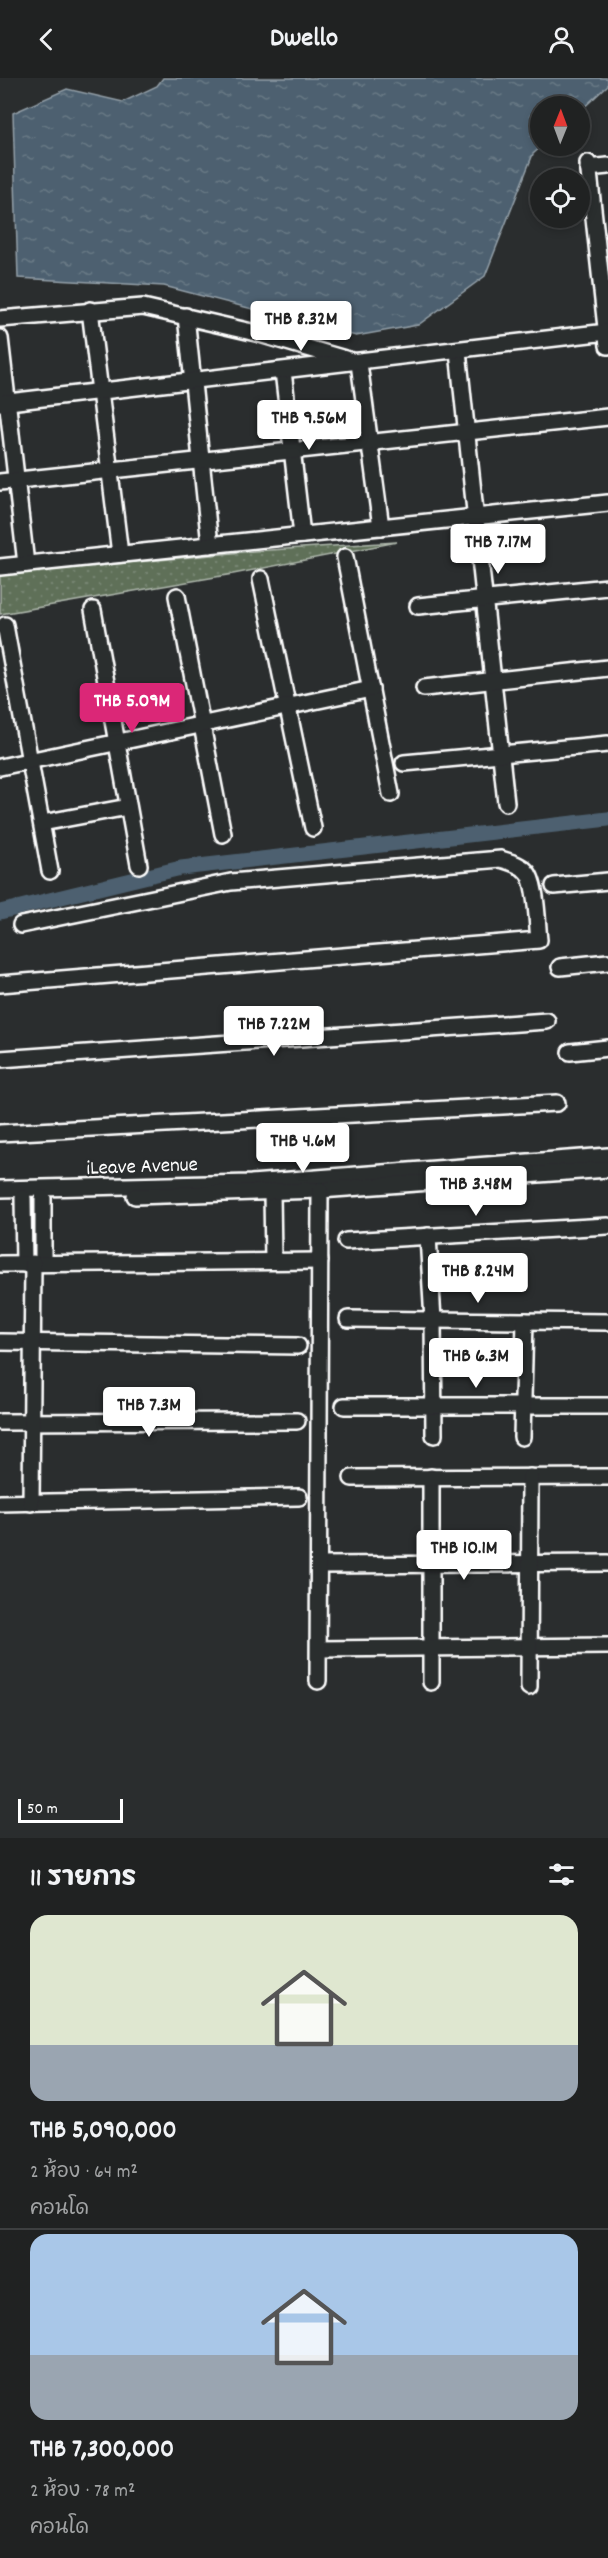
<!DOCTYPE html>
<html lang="th">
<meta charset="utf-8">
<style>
body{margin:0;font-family:Dekko,"Playpen Sans Thai",sans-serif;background:#2d2f2f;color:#f1f3f6;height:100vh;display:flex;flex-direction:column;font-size:22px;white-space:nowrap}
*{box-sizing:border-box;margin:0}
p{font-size:20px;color:#a2a4a5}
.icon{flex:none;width:33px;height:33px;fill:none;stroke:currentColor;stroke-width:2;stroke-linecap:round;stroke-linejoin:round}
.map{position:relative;height:1760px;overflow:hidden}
.drawer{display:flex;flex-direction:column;background:#202222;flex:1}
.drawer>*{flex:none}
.needle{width:39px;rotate:1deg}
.controls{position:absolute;left:530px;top:18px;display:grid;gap:12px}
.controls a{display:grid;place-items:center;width:60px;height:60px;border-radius:50%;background:#202222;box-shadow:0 3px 9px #0003,0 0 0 2px #3d3f40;font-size:30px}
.scale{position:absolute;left:18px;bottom:15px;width:105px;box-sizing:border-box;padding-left:6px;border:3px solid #fff;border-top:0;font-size:16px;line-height:21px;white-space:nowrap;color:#fff;-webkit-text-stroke:4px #2a2d2e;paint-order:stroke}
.price{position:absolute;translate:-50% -51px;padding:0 14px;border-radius:6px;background:#fff;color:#222;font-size:20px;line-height:39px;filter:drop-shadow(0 2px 3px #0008)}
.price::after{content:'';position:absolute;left:50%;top:36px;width:18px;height:14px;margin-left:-9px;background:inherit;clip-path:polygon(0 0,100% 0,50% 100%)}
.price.selected{background:#db2777;color:#fff}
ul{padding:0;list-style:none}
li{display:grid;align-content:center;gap:12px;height:318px;padding:0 30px}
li+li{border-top:2px solid #3d3f40}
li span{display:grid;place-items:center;height:186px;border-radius:18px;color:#555}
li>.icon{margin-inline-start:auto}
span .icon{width:108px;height:108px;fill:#fffc;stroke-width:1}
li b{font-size:26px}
h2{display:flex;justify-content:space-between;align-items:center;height:72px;padding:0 30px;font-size:26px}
header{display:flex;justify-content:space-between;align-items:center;height:78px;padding:0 30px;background:#202222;font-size:27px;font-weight:700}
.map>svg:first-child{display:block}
</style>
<header><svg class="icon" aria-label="back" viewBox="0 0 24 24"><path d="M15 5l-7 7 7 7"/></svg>Dwello<svg class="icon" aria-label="person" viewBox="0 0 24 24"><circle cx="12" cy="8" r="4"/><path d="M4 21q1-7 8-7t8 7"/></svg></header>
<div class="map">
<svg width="608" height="1760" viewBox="0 0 608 1760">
<defs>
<pattern id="park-dots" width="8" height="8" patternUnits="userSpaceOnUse" patternTransform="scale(1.5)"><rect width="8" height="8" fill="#5e6f58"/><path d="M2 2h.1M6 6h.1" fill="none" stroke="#768571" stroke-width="1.8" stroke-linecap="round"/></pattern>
<pattern id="water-ripples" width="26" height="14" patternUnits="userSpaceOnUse" patternTransform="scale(1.5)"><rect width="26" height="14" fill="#4d6170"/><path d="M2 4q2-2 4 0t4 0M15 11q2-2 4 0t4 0" fill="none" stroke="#687985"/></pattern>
</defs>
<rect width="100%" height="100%" fill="#2a2d2e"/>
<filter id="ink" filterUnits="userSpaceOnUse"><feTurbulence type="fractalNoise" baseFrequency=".0167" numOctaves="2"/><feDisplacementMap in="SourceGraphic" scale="12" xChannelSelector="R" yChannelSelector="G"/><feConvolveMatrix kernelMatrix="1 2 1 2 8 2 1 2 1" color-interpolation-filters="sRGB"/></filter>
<g filter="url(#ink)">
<!-- park -->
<polygon fill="url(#park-dots)" stroke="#aeb7ac" stroke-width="1.5" points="397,464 233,496 0,536 0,497 254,473"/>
<!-- water -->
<polygon fill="url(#water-ripples)" stroke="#94a0a9" stroke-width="1.5" points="163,0 608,0 608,7 579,34 579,28 540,28 542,68 533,76 485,198 418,247 356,258 164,208 18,200 13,35 67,11 123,24 157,8"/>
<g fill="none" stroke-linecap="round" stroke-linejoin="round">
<!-- canal -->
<polyline stroke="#4d6170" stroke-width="15" points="0,834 181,790 608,741"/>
<!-- street casing -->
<g stroke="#fff" stroke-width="20">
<g id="street">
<polyline points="588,85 608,268"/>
<polyline points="588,90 608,88"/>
<polyline points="90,232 120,476"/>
<polyline points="186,238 210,467"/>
<polyline points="0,241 143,229 256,255 359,285 381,449"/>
<polyline points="0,260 26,486"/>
<polyline points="458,273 506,725"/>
<polyline points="283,293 302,457"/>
<polyline points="0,325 607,254"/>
<polyline points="0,404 608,339"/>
<polyline points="345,479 391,716"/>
<polyline points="0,489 608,425"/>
<polyline points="261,501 313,750"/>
<polyline points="177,518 223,756"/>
<polyline points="418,528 608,509"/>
<polyline points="93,532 139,787"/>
<polyline points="5,547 50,793"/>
<polyline points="424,610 608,590"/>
<polyline points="404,685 608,666"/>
<polyline points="0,689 371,611"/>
<polyline points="42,745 128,729"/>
<polyline points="554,808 608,803"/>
<polyline points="560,889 608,884"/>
<path d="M 0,906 L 539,862 C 537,846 537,803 526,793 C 520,786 509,784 501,781 L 231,804 L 21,847"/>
<polyline points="570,974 608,970"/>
<polyline points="0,981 547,943"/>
<polyline points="0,1055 557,1025"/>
<polyline points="0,1111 251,1105 608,1078"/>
<polyline points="272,1114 273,1183"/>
<polyline points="135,1118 320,1112 608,1091"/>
<polyline points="23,1120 24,1186"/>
<polyline points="43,1120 43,1185"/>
<polyline points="428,1158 433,1242 434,1357"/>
<polyline points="346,1163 608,1148"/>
<polyline points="0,1186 320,1183"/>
<polyline points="348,1241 608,1244"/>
<polyline points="0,1264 298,1268"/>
<polyline points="344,1328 608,1328"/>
<polyline points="0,1344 297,1343"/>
<polyline points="522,1359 525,1243"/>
<polyline points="431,1399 431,1604"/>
<polyline points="352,1400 608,1399"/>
<polyline points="0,1425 299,1419"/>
<polyline points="31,1425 33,1185"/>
<polyline points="320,1487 608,1485"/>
<polyline points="319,1571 608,1568"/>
<polyline points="318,1603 320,1112"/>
<polyline points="529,1609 530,1399"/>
</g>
</g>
<!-- street -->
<use href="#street" stroke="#2a2d2e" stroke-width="15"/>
</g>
</g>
<g text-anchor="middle" stroke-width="4.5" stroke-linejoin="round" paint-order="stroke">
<!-- street labels -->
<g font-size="21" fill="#fff" stroke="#2a2d2e">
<text transform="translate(142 1087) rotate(-2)" y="7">iLeave Avenue</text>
</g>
</g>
</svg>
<div class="controls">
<a><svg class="needle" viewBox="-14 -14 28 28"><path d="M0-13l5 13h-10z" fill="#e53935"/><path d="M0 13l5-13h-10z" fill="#a2a4a5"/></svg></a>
<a><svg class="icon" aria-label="locate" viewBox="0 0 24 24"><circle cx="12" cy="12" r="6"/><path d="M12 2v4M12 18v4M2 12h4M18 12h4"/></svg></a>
</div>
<div class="scale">50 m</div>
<b class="price" style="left:301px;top:274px">THB 8.32M</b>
<b class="price" style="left:309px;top:373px">THB 9.56M</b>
<b class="price" style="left:498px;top:497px">THB 7.17M</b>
<b class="price selected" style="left:132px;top:656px">THB 5.09M</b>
<b class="price" style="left:274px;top:979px">THB 7.22M</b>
<b class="price" style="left:303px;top:1096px">THB 4.6M</b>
<b class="price" style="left:476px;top:1139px">THB 3.48M</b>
<b class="price" style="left:478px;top:1226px">THB 8.24M</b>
<b class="price" style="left:476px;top:1311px">THB 6.3M</b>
<b class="price" style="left:149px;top:1360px">THB 7.3M</b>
<b class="price" style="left:464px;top:1503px">THB 10.1M</b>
</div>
<section class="drawer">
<h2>11 รายการ<svg class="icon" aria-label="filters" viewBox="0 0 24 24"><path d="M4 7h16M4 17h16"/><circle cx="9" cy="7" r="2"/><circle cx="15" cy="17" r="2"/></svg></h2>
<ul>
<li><span style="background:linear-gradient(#dfe7d0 70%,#9aa5b1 0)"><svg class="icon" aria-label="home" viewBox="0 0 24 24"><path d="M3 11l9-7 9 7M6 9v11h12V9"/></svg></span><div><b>THB 5,090,000</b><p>2 ห้อง · 64 m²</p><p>คอนโด</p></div></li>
<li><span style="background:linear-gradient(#a9c7e8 65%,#9aa5b1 0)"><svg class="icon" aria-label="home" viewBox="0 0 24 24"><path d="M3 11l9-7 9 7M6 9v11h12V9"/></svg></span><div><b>THB 7,300,000</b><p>2 ห้อง · 78 m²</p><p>คอนโด</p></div></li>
</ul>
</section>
